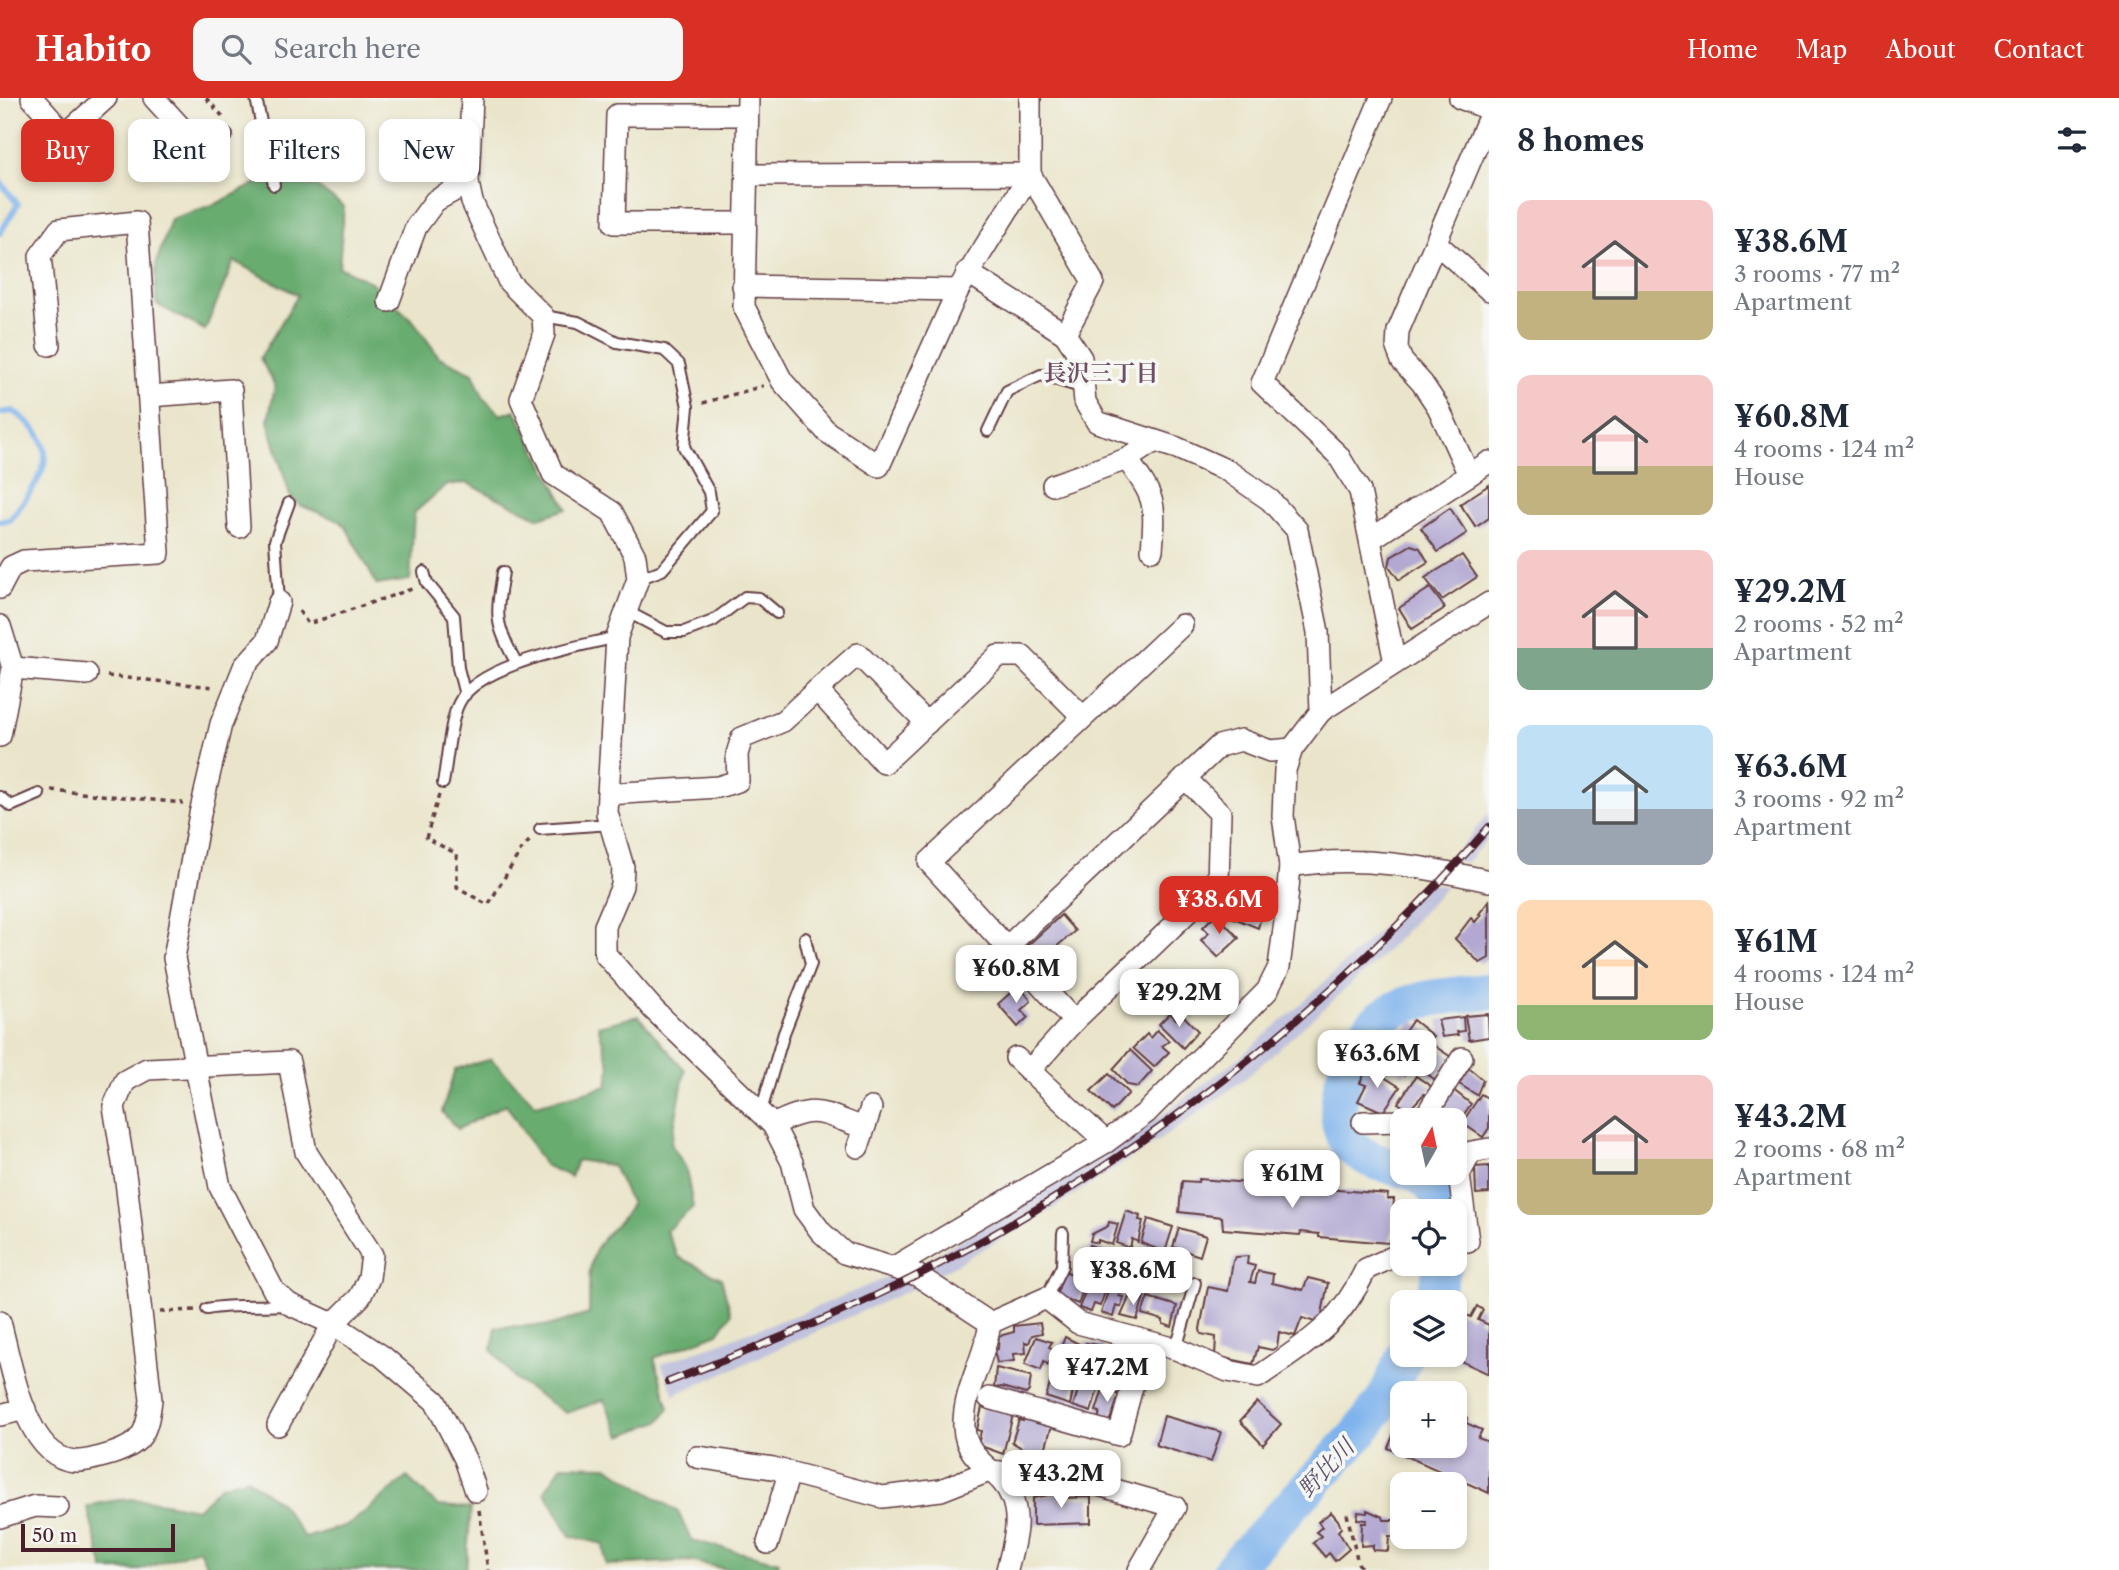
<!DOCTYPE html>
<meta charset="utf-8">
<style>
body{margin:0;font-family:"Libre Caslon Text","Noto Serif JP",serif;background:#f6f6f7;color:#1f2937;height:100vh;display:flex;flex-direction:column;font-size:26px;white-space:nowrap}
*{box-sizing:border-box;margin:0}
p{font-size:23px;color:#747a83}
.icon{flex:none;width:38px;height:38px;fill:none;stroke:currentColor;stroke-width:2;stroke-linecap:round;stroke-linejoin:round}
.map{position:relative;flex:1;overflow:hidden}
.panel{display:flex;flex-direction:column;background:#fff;width:630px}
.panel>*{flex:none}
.banner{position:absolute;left:21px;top:21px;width:665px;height:63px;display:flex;gap:14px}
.needle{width:46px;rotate:9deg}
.tools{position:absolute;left:1390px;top:1010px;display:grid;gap:14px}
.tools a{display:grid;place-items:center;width:77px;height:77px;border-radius:14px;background:#fff;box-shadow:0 4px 10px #0003;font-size:35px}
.scale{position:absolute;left:21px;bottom:18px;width:154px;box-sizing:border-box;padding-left:7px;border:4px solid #4a1f2b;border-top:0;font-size:19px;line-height:24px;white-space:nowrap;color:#4a1f2b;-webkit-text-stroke:5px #f6f6f2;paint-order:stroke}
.price{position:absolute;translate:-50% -60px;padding:0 16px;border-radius:14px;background:#fff;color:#222;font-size:23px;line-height:46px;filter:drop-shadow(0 2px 4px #0008)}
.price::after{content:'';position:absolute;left:50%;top:42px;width:21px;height:16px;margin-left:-10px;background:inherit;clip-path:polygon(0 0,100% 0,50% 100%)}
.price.active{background:#d93025;color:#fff}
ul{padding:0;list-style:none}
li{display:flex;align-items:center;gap:21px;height:175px;padding:0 28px}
li span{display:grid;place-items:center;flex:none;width:196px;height:140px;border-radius:14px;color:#555}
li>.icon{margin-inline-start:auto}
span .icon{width:84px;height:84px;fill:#fffc;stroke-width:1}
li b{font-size:30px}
h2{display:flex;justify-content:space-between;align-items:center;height:84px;padding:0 28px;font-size:30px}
.pill{padding:0 24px;border-radius:14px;background:#fff;box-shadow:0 4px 10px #0003;font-size:24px;line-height:63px}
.pill.active{background:#d93025;color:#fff}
header{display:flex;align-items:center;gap:42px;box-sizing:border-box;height:98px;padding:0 35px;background:#d93025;color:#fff}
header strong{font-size:33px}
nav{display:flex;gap:38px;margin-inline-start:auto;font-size:24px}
.search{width:490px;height:63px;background:#f6f6f7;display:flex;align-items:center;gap:18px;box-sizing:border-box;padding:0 24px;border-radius:14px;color:#747a83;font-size:26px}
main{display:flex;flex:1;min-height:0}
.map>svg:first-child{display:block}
</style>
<header>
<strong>Habito</strong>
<div class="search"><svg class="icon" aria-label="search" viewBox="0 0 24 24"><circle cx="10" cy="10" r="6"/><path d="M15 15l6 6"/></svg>Search here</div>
<nav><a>Home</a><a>Map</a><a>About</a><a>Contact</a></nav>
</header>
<main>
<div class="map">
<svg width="1489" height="1472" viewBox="0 0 1489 1472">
<rect width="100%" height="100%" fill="#f6f6f2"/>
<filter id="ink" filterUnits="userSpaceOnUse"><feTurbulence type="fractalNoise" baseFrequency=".0143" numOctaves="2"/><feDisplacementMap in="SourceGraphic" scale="14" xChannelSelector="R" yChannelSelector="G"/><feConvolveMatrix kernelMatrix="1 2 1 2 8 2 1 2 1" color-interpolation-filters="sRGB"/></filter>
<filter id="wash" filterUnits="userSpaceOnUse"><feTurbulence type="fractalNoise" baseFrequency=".00686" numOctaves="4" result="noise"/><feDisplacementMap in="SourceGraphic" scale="28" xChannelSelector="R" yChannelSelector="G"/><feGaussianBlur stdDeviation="1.57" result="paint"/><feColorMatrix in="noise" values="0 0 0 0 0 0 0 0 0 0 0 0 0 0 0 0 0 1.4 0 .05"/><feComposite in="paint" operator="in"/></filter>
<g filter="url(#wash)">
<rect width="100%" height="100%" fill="#eae5ca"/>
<!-- industrial -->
<g fill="#c1c2dd">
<polygon points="1489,715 1489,739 1466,765 1452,760"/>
<polygon points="1429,785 1447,788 1377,863 1247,979 1179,1029 1035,1122 935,1178 920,1166 1098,1060 1169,1012 1234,964 1298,909"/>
<polygon points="898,1175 921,1187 674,1297 661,1266 804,1214"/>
</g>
<!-- forest -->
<g fill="#68ac70" stroke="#59664e" stroke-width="2">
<polygon points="257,85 316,88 344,109 339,169 371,184 415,225 439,259 473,275 484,301 501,317 515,312 567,411 539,420 467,385 446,387 414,415 410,482 377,487 346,429 340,423 299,407 290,398 268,323 275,288 260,260 298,197 234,163 205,232 156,206 156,166 171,121 218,105"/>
<path d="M 638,918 L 685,972 L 671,1046 L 686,1070 L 693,1109 L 666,1133 L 678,1159 L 721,1180 L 731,1216 L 718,1235 L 654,1260 L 669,1310 L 660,1323 L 621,1338 L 604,1302 L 566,1315 L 517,1283 L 492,1252 L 496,1229 L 551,1227 L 589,1216 C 590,1195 586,1170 597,1150 C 605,1133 624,1124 631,1106 L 613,1068 L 577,1062 L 571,1079 L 544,1067 L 506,1006 L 458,1031 L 442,1014 L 455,971 L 491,961 L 536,1007 L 607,988 L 610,968 L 598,928 Z"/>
<polygon points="562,1367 607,1368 678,1414 691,1442 779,1464 776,1472 729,1472 690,1463 606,1467 603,1446 570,1438 545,1393"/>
<path d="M 407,1379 L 438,1408 L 471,1410 L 466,1472 L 209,1472 L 199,1451 L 140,1472 L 104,1472 L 87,1409 C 131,1395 153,1403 197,1411 L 220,1388 L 247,1380 L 281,1406 L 305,1440 L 350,1426 Z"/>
</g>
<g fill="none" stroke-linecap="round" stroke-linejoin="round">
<!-- stream -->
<g stroke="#7fb3ed" stroke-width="6">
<polyline points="0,84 18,106 0,135"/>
<path d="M 0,315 L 13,313 C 69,350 41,380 10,422 L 0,423"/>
</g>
<!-- river -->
<g stroke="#7fb3ed" stroke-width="37">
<path d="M 1402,1071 C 1385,1066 1366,1062 1353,1050 C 1320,1018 1351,944 1381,920 C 1412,897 1453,899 1489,893"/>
<path d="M 1414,1074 C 1431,1084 1439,1094 1444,1113"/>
<polyline points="1432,1204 1444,1166"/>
<polyline points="1231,1472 1359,1335 1384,1302 1406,1256"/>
</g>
</g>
<g id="blocks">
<!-- building -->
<g fill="#b2a8d2">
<polygon points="1489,387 1489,420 1476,429 1460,406"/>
<polygon points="1450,410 1467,435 1438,454 1421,430"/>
<polygon points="1411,447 1420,450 1428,464 1399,482 1389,468 1391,459"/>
<polygon points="1462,457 1477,479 1442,502 1425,480"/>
<polygon points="1430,490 1445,510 1412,531 1399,510"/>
<polygon points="1231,801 1263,813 1258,830 1226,817"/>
<polygon points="1489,803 1489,860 1480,865 1455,841 1471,820 1475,824 1481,817 1479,816"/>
<polygon points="1216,816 1239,840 1218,859 1201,842 1209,835 1203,829"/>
<polygon points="1061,817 1075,833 1042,861 1027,848"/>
<polygon points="1019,887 1031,903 1021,912 1028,919 1018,929 998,906"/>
<polygon points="1170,915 1176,921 1181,915 1198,933 1183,950 1159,926"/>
<polygon points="1488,916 1489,939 1469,942 1465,918"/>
<polygon points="1463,919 1464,933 1457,934 1458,937 1442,939 1438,922"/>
<polygon points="1413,922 1433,938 1418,954 1401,939"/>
<polygon points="1157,932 1169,943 1162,948 1169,954 1154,969 1133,950 1147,936 1150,940"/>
<polygon points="1386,937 1402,949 1388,970 1372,958"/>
<polygon points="1433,947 1451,959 1435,982 1420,970"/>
<polygon points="1130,952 1152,973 1138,989 1128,987 1113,971"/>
<polygon points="1405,952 1416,959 1404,977 1392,969"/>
<polygon points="1368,969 1400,989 1383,1014 1358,1003 1366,987 1360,985"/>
<polygon points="1469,970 1483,982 1477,997 1459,986"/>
<polygon points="1109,976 1129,995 1112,1013 1091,993"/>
<polygon points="1416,978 1432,989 1426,998 1424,996 1409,1012 1398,1005"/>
<polygon points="1451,990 1471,1006 1458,1025 1440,1018 1443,1015 1437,1011"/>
<polygon points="1481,996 1489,1001 1489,1030 1483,1039 1462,1025"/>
<polygon points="1489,1068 1489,1095 1476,1096 1475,1069"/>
<polygon points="1199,1081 1388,1096 1387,1101 1394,1101 1391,1140 1388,1145 1319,1139 1319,1136 1301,1134 1300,1137 1223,1131 1222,1119 1179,1114 1182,1083 1198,1084"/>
<polygon points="1126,1113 1140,1118 1139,1122 1143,1123 1138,1144 1132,1141 1130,1150 1116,1145"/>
<polygon points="1148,1121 1173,1129 1165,1154 1141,1145"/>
<polygon points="1109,1124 1118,1126 1112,1147 1098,1142 1098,1145 1090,1143 1092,1136 1108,1128"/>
<polygon points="1179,1130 1206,1138 1200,1158 1173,1149"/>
<polygon points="1090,1147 1110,1156 1104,1171 1079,1166 1083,1152 1089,1153"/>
<polygon points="1122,1158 1169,1172 1163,1193 1129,1184 1131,1175 1118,1171"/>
<polygon points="1248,1158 1247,1166 1255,1168 1250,1184 1255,1185 1258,1173 1273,1176 1272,1185 1303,1192 1308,1180 1328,1185 1321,1221 1315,1224 1302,1220 1295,1238 1279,1234 1277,1249 1272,1252 1258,1249 1253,1266 1215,1258 1216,1239 1201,1236 1200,1231 1208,1189 1228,1193 1233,1163 1236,1159"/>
<polygon points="1065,1173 1086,1183 1078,1206 1056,1197"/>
<polygon points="1091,1178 1104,1182 1101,1190 1106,1191 1100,1208 1094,1206 1091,1214 1079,1210"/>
<polygon points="1110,1187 1121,1191 1119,1198 1123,1199 1121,1209 1116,1207 1113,1219 1101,1215"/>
<polygon points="1131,1195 1144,1199 1137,1222 1121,1218"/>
<polygon points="1148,1199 1177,1208 1172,1229 1163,1226 1163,1222 1142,1216"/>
<polygon points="1477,1208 1483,1212 1478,1222 1489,1227 1489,1276 1446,1256 1454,1256 1454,1217 1459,1214 1471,1219"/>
<polygon points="1040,1225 1042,1235 1032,1237 1029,1245 1025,1244 1026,1255 1013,1256 1014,1263 997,1265 994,1252 998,1251 999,1238 1014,1234 1014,1228"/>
<polygon points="1036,1239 1052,1244 1049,1249 1054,1252 1048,1267 1044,1263 1041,1272 1025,1266"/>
<polygon points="1065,1239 1083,1248 1079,1260 1059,1254"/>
<polygon points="1086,1245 1104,1248 1099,1273 1080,1269"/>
<polygon points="1111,1245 1127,1248 1125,1256 1128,1256 1121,1279 1104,1275"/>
<polygon points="996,1270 1031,1278 1029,1293 1026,1296 1002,1289 994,1290"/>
<polygon points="1054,1273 1076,1279 1070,1307 1046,1299"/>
<polygon points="1088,1280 1100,1284 1091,1314 1073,1308 1081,1283 1086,1284"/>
<polygon points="1104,1288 1116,1291 1114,1295 1120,1297 1109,1324 1098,1322 1100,1314 1096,1313"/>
<polygon points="1257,1304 1281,1326 1263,1347 1240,1323"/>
<polygon points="982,1309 1013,1317 1003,1356 978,1347 981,1333 977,1332"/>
<polygon points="1402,1315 1402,1348 1454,1348 1454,1330 1463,1317 1467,1320 1466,1325 1482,1332 1478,1340 1489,1344 1489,1395 1388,1350"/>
<polygon points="1025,1318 1052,1327 1043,1359 1039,1358 1036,1362 1023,1357 1025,1352 1012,1344 1019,1322 1023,1323"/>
<polygon points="1164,1318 1221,1334 1211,1364 1156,1347"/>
<polygon points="1053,1396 1065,1396 1064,1400 1091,1399 1091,1425 1033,1427 1033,1400"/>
<polygon points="1367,1412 1383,1419 1384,1422 1397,1422 1396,1439 1389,1438 1388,1453 1373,1452 1373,1447 1361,1448 1362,1425 1366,1425 1367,1422 1357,1421 1358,1414 1367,1415"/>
<polygon points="1331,1414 1338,1422 1341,1430 1338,1433 1349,1451 1335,1463 1329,1455 1325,1459 1313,1445 1321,1438 1316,1434 1322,1429 1318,1424"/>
</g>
</g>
</g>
<g filter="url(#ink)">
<use href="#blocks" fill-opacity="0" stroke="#623d43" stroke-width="2"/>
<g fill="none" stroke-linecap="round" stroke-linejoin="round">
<!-- lane casing -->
<g stroke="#623d43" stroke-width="14">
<g id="lane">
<polyline points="256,0 274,87"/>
<polyline points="196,46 227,37"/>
<polyline points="543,218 578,224 617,244 664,252 679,266 688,309 684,349 709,394 712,413 662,472 638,481"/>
<polyline points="988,333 1007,293 1041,277 1084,290"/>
<polyline points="424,474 427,485 454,518 458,570 465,597"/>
<path d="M 503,474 C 496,518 494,525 516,564"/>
<polyline points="279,504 275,443 289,405"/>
<polyline points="624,512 666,534 684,534 713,523 745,499 759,500 777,515"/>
<path d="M 443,685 C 447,665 450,621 459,605 C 477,566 578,549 617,539"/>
<polyline points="0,699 11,708 39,696"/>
<polyline points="540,731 611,726"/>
<polyline points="761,1013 784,935 811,866 805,840"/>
<polyline points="1046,1200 1062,1168 1063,1135"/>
<path d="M 207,1211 C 234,1206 259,1209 287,1207"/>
<polyline points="1176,1251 1195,1185"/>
</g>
</g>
<!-- street casing -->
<g stroke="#623d43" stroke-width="24">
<g id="street">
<polyline points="32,0 65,37 106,0"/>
<polyline points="154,0 216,68"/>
<path d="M 472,0 L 468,85 L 472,104 L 509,184 L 543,218 L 544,236 L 521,301 L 553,376 L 612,414 L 635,458 L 638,481 L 617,539 L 607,715 L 623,769 L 622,788 L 605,828 L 605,856 L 653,911 L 773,1027 L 792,1064 L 804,1111 L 821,1134 L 844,1155 L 917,1177 L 990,1225 C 985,1262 963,1291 964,1329 C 966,1366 1000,1370 1011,1398 C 1022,1422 1013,1448 1007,1472"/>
<polyline points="748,0 744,209 782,283 827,334 879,368 958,192 1030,76 1030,0"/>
<polyline points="1381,0 1262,285 1338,357 1360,393 1395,565"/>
<polyline points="1460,0 1489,11"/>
<polyline points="747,77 1030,76 1093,184 1065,236"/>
<polyline points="745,125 614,125 617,17 747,17"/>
<polyline points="1436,145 1489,192"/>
<polyline points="967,174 1065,236 1081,260 1085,304 1097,324 1177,350 1228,373 1270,402 1297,432 1318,534 1321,613"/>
<polyline points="743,188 958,192"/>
<polyline points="389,203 416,129 435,103 468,85"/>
<polyline points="149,298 231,292 239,429"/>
<path d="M 1127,361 C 1155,401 1156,402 1152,452"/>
<polyline points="1469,377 1438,309 1422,285 1402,263 1397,250 1398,233 1489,19"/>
<polyline points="1053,387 1127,361 1155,343"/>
<polyline points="1371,441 1489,364"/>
<polyline points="0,490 11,469 24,463 159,455 137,124 59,132 40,158 49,247"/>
<polyline points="279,504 267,543 244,569 221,626 200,716 174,860 220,1089 274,1193 289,1206 333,1226 382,1258 435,1303 465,1361 476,1393"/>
<polyline points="0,528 13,570 0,638"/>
<polyline points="13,570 87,576"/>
<polyline points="817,592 858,556 927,625"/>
<polyline points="608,696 718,689 738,683 737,656 742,640 783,623 817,592 884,665 998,558 1022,558 1083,619"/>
<path d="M 1290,768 C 1358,757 1422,768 1489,783"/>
<polyline points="1007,849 1219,648 1241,642 1270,653 1292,651"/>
<polyline points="1074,923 929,764 1182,527"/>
<polyline points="1016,960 1106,1044"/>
<polyline points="1029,973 1074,923 1218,785 1220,715 1185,680"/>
<polyline points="1423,1022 1462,960"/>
<polyline points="1363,1024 1402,1023"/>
<path d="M 773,1027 C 816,1005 821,1015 864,1030"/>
<polyline points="858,1049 871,1010"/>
<polyline points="1468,1143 1459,1077 1471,1054 1489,1051"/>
<polyline points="896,1168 1106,1044 1146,1015 1267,893 1279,869 1285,823 1290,768 1283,718 1285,672 1292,651 1321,613 1489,505"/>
<path d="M 0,1224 C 11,1263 24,1358 74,1363 C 84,1364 101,1359 111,1356 C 143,1346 147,1334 151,1302 L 126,1083 L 114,1008 L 125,983 L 147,971 L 289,964 L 306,1054 L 372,1157 L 369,1180 L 360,1199 L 333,1226 L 278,1327"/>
<path d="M 990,1225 L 1046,1200 L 1078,1225 L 1176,1251 L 1228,1273 L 1258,1279 C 1308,1244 1339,1228 1366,1171 L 1402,1155"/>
<polyline points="989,1300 1119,1337 1144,1245"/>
<polyline points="0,1317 25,1311"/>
<polyline points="697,1359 773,1370 882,1399 941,1392 989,1373 1077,1381 1175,1409 1139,1472"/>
<polyline points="0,1419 35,1408 58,1409"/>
<polyline points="768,1445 789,1375"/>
</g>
</g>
<!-- path -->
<g stroke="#623d43" stroke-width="3.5" stroke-dasharray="5 5" stroke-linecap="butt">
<polyline points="206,0 226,22"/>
<polyline points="703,305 763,288"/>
<polyline points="299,513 308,526 415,490"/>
<polyline points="107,578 214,589"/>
<polyline points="51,692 183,705"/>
<polyline points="439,697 426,740 457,756 457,789 488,807 521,752 531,741"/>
<polyline points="160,1214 195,1212"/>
<polyline points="479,1412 488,1472"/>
<polyline points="1347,1416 1358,1465 1363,1472"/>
</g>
<!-- lane -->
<use href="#lane" stroke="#fff" stroke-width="10"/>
<!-- street -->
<use href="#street" stroke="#fff" stroke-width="21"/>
<!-- rail casing -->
<g stroke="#4a1f2b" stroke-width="8">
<path id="rail" d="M 668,1284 C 750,1252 833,1220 912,1180 C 1132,1069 1328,915 1489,729"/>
</g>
<!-- rail -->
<use href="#rail" stroke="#f6f6f2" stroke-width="5" stroke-dasharray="16" stroke-linecap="butt"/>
</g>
</g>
<g text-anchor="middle" stroke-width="7" stroke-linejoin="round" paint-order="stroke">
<!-- neighbourhood labels -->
<g font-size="23" font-weight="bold" fill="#6e4f65" stroke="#f6f6f2">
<text x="1101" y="283">長沢三丁目</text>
</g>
<!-- water labels -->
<g font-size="23" font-style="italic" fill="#5d536f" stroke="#f6f6f2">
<text transform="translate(1326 1370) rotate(-47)" y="8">野比川</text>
</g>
</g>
</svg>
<div class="tools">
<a><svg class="needle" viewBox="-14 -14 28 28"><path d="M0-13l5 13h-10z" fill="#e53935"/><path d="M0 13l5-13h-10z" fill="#747a83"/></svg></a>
<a><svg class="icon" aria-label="locate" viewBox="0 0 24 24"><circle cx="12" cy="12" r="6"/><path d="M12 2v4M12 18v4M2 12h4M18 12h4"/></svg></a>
<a><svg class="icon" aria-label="layers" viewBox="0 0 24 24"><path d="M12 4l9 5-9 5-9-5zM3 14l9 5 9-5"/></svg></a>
<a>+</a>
<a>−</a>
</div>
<div class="scale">50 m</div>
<b class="price active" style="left:1219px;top:838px">¥38.6M</b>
<b class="price" style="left:1016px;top:907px">¥60.8M</b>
<b class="price" style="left:1179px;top:931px">¥29.2M</b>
<b class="price" style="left:1377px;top:992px">¥63.6M</b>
<b class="price" style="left:1292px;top:1112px">¥61M</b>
<b class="price" style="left:1133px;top:1209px">¥38.6M</b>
<b class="price" style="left:1107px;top:1306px">¥47.2M</b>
<b class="price" style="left:1061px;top:1412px">¥43.2M</b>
<div class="banner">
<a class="pill active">Buy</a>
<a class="pill">Rent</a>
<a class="pill">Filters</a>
<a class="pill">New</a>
</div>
</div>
<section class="panel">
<h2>8 homes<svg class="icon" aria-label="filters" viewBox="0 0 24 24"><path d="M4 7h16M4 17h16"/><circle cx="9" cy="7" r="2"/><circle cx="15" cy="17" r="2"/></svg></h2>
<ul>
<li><span style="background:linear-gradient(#f6c9c9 65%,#c2b280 0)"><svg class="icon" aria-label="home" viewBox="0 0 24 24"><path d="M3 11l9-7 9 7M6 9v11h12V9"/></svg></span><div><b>¥38.6M</b><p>3 rooms · 77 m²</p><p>Apartment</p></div></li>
<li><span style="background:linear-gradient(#f6c9c9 65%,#c2b280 0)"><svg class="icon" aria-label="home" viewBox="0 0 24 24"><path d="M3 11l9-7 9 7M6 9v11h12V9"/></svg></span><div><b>¥60.8M</b><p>4 rooms · 124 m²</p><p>House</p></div></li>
<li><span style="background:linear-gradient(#f6c9c9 70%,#7fa58c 0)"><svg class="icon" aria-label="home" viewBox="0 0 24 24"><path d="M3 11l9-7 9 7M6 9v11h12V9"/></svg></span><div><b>¥29.2M</b><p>2 rooms · 52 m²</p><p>Apartment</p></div></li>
<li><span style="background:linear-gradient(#bfe0f5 60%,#9aa5b1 0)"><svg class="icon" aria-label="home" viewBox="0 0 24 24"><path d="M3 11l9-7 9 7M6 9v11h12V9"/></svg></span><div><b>¥63.6M</b><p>3 rooms · 92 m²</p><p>Apartment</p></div></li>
<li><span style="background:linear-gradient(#ffd9b3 75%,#8fb573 0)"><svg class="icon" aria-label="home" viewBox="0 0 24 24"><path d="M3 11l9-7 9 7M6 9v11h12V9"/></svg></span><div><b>¥61M</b><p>4 rooms · 124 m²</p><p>House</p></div></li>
<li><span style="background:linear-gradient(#f6c9c9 60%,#c2b280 0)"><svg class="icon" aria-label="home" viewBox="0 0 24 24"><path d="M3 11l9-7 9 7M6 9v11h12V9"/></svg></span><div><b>¥43.2M</b><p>2 rooms · 68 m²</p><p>Apartment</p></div></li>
</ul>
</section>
</main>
